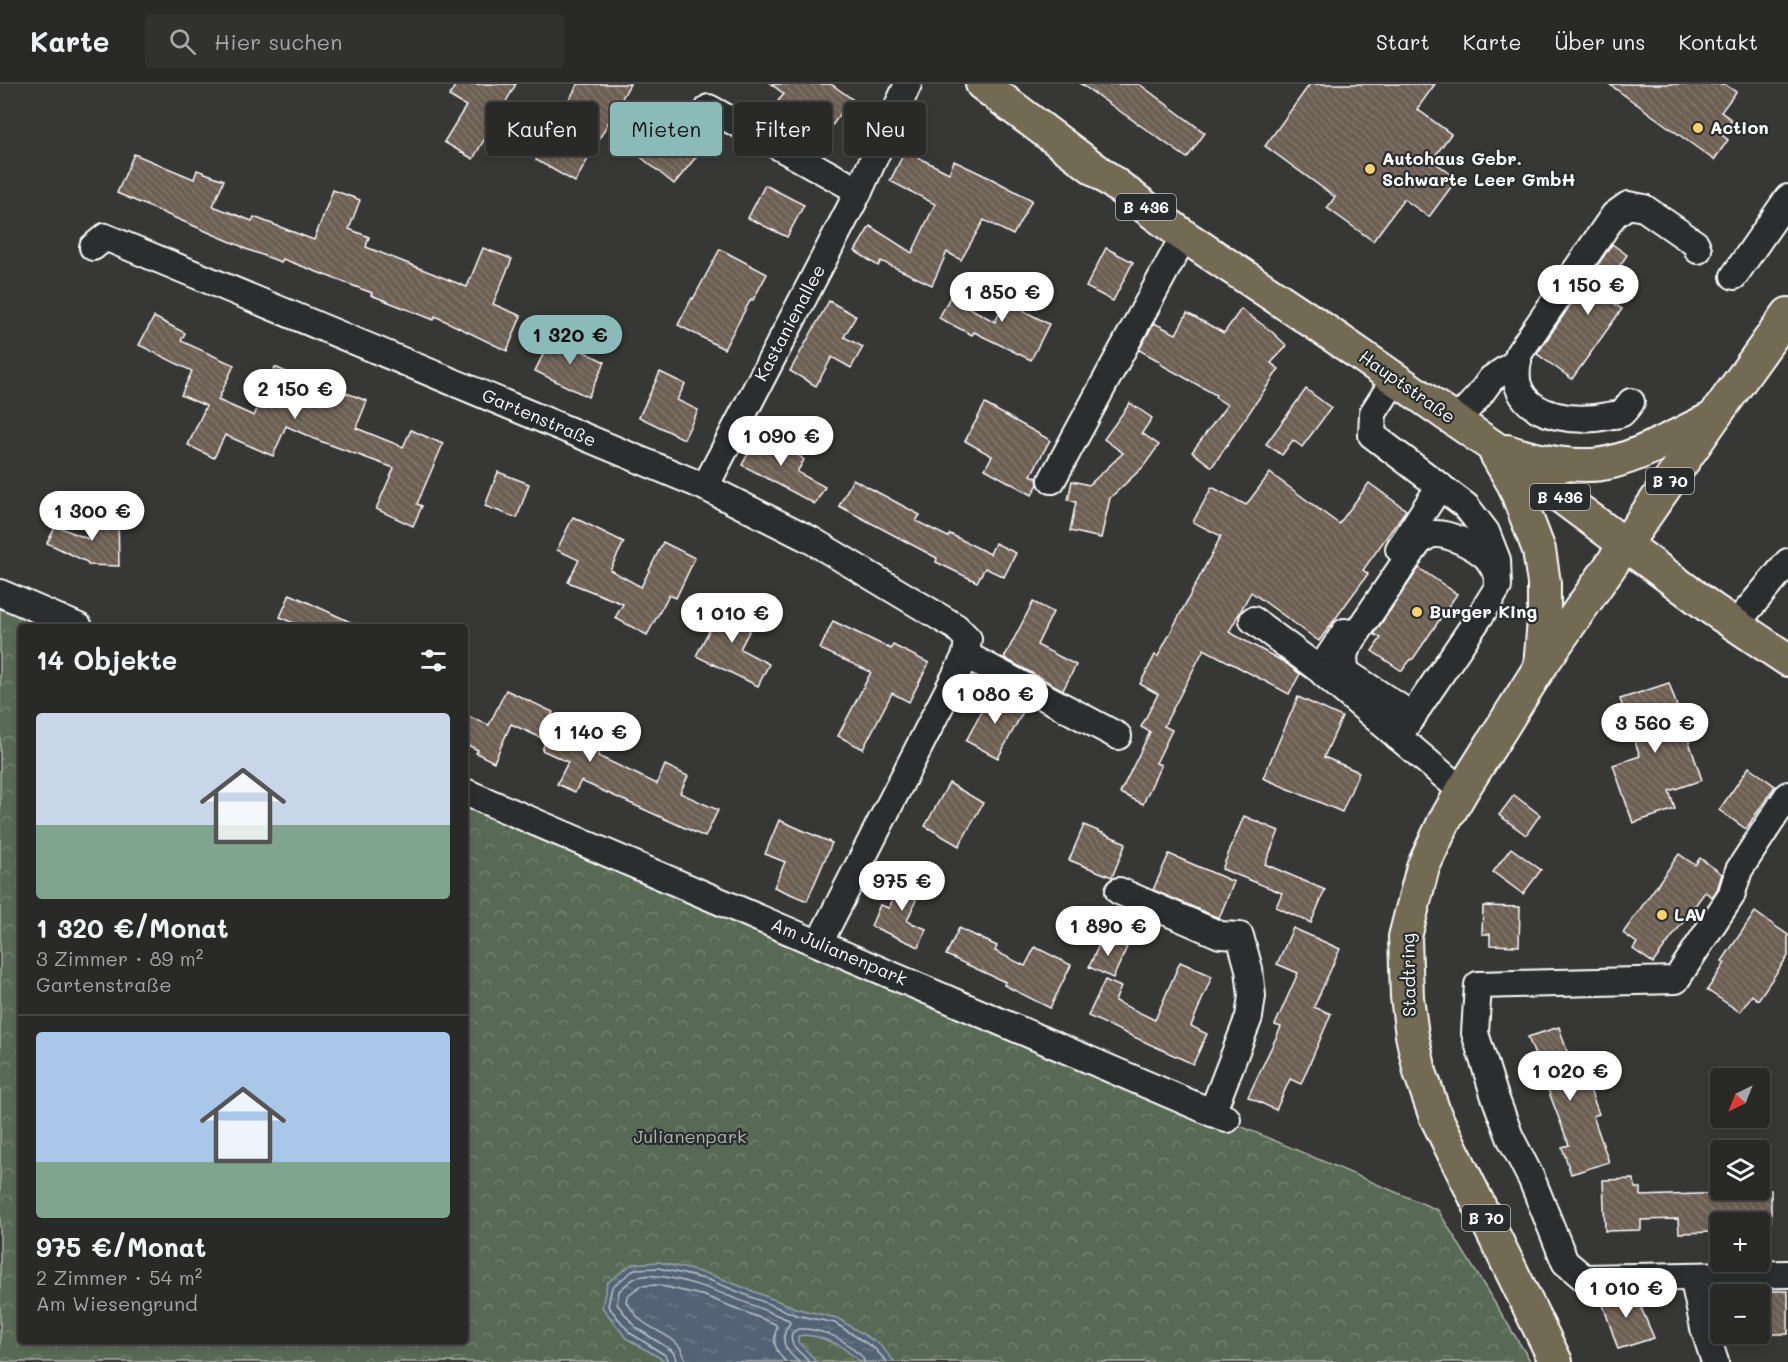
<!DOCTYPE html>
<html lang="de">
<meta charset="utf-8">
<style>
body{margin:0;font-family:Mali,sans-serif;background:#313130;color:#f1f3f6;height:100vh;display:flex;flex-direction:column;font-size:22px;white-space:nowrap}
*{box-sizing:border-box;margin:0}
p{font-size:20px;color:#a5a6a8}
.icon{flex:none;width:33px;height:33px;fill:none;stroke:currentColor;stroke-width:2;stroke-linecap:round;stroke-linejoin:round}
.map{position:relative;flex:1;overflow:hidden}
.details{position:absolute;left:18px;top:540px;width:450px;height:720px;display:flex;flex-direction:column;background:#292928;border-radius:6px;box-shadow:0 3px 9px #0003,0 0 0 2px #454545}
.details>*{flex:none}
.guide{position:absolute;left:486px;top:18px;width:570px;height:54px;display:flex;gap:12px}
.needle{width:39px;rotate:223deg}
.buttons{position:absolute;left:1710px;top:984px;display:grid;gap:12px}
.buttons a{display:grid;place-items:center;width:60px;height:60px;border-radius:6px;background:#292928;box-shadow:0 3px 9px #0003,0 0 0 2px #454545;font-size:30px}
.price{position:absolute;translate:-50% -51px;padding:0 14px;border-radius:21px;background:#fff;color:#222;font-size:20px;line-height:39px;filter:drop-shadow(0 2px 3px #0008)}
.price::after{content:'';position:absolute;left:50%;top:36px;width:18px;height:14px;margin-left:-9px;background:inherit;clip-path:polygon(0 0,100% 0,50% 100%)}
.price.current{background:#8bbbb9;color:#111}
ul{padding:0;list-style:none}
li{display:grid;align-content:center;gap:12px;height:318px;padding:0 18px}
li+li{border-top:2px solid #454545}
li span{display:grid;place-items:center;height:186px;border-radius:6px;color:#555}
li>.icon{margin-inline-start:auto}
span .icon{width:108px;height:108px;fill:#fffc;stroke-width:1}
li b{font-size:26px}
h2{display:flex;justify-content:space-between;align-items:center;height:72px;padding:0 18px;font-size:26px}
.tag{padding:0 21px;border-radius:6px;background:#292928;box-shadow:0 3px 9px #0003,0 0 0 2px #454545;font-size:21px;line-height:54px}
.tag.current{background:#8bbbb9;color:#111}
header{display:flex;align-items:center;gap:36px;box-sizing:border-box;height:84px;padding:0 30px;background:#292928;border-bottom:2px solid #454545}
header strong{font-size:28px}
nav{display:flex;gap:33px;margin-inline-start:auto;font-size:21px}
.search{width:420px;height:54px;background:#313130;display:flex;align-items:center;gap:15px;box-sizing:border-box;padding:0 21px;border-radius:6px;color:#a5a6a8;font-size:22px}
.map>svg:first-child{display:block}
</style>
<header>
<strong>Karte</strong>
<div class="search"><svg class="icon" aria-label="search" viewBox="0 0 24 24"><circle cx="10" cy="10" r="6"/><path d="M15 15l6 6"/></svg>Hier suchen</div>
<nav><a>Start</a><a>Karte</a><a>Über uns</a><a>Kontakt</a></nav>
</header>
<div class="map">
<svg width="1788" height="1278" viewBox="0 0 1788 1278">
<defs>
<pattern id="park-crowns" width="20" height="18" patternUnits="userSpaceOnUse" patternTransform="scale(1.5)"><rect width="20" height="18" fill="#596b54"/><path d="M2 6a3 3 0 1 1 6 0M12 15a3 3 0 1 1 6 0" fill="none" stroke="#72816e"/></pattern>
<pattern id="water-ripples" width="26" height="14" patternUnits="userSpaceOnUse" patternTransform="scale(1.5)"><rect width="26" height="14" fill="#526475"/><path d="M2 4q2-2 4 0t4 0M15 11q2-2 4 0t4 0" fill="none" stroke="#6c7b8a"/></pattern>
<pattern id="building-back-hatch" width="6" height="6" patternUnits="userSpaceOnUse" patternTransform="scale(1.5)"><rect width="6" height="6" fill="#6c5e53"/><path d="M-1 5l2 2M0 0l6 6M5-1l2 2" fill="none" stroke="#82766d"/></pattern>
</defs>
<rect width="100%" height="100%" fill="#373735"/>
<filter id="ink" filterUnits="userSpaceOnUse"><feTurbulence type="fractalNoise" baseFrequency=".0167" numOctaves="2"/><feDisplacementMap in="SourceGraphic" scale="12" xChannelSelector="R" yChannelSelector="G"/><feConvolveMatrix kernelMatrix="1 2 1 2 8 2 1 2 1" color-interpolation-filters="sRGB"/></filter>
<g filter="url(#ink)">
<!-- park -->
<polygon fill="url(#park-crowns)" stroke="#acb5aa" stroke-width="1.5" points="0,516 64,543 21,543 21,1257 465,1257 465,713 1438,1126 1531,1278 0,1278"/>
<!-- water -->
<polygon fill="url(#water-ripples)" stroke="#97a2ac" stroke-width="1.5" points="659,1178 712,1191 798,1225 837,1234 879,1260 895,1278 861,1278 839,1261 818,1253 805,1251 798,1252 798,1258 809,1269 816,1278 665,1277 626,1254 602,1223 607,1199 632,1180"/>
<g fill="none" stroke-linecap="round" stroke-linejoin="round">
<!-- shore -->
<g stroke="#bac1c8" stroke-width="1.5">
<polyline points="668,1278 665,1271 630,1249 608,1222 612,1203 635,1185 658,1184 709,1196 796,1231 835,1239 875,1265 887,1278"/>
<path d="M 676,1278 L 675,1271 L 671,1266 L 635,1243 L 617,1220 L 619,1207 C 624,1203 631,1195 638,1193 C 668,1183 758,1224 789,1236 L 790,1239 C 778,1255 785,1267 799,1278"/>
<path d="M 685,1278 C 684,1254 658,1250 642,1237 C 636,1232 631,1224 626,1218 L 627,1212 L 640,1202 L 657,1201 L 705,1212 L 775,1240 L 777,1243 C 772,1257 775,1267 786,1278"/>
<path d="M 809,1278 C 802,1268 788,1263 792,1249 L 798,1245 C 817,1244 839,1252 852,1264 C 857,1270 863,1270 864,1278"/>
</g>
</g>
<!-- building -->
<g fill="url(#building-back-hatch)" stroke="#fff" stroke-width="1.5">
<polygon points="456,0 516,0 473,75 444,58 466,22 449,12"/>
<polygon points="578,0 630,0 575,98 536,76"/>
<polygon points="771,0 831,0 852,15 830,44 797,20 792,28 778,17 784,10"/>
<polygon points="1081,0 1139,0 1205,49 1187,74"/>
<polygon points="1310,0 1435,0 1417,25 1451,50 1432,76 1457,95 1429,133 1404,115 1373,157 1327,124 1335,113 1265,62"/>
<polygon points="1609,0 1724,0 1736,8 1721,28 1732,36 1722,51 1728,56 1714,76"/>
<polygon points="659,43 696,73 674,100 637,70"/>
<polygon points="905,67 949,89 954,77 992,95 1032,116 1013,151 984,136 961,176 947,168 932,201 881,177 878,182 855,167 870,142 912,169 935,120 890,97"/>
<polygon points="134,70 194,95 197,86 224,96 213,122 252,137 254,133 314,156 333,106 360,116 349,145 369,153 366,163 467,203 483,164 512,175 493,220 521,232 507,267 435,232 434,236 371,211 372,209 283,175 281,178 243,164 243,163 117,109"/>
<polygon points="765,101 804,121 787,153 748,134"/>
<polygon points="1612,160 1627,171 1617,186 1632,196 1615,220 1622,225 1572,295 1537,270"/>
<polygon points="1106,164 1133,178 1113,217 1086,203"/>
<polygon points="720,165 767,190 753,216 751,215 724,265 678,241 692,214 693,215"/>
<polygon points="1013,201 1033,210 1024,227 1049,240 1031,276 974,248 972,251 939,234 950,213 995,238"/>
<polygon points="829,217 856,232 844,253 863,263 851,284 832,273 816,302 790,287"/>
<polygon points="1241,225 1271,247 1287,262 1271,279 1279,285 1212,383 1192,368 1227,321 1215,313 1216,311 1160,280 1161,278 1139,266 1154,239 1176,250 1187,229 1224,249"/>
<polygon points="154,233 185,249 181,257 234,281 218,316 254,332 275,283 342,313 344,308 367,317 356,344 403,363 411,346 443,360 417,420 422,422 413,442 376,425 394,384 317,356 286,342 273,372 225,351 214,374 188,361 206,322 181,311 192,287 139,261"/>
<polygon points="552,252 605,278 588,313 535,287"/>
<polygon points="660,288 685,300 677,316 698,326 684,355 639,333"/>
<polygon points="1306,305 1331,324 1302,363 1293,356 1282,371 1266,360"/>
<polygon points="1130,319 1152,334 1142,349 1159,361 1143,383 1110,414 1101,454 1070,447 1076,418 1068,416 1072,397 1089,401 1123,369 1104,355"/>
<polygon points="985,320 1050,356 1031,391 1037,394 1038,400 1032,411 985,385 992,372 965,357"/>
<polygon points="758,351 780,355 804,376 797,388 825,403 815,420 742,381"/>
<polygon points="498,388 529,400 517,434 485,422"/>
<polygon points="1270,389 1339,440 1369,399 1406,426 1363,486 1368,490 1319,557 1251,508 1229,548 1284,578 1300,590 1289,610 1204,565 1164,642 1172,646 1156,679 1161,681 1143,720 1120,709 1150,648 1141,643 1158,610 1140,600 1155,571 1158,572 1221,452 1193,438 1212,403 1246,421"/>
<polygon points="853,395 920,431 916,437 948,453 950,450 990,470 995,459 1016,469 1004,493 985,484 977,498 936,478 937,474 839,422"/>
<polygon points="89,432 118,432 119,482 88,481 87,478 47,459 56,442 88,455"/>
<polygon points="573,433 624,458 610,486 641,503 663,458 695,474 676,514 669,511 647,551 615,534 623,520 568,498 579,476 557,466"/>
<polygon points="1419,484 1457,510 1413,575 1411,575 1402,587 1372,567 1381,554 1374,550"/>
<polygon points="290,510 361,543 302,543 280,533"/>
<polygon points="725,516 757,532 740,565 769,580 758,602 696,572"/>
<polygon points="1033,518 1053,528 1037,561 1076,581 1063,606 1004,574"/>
<polygon points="833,537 891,565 893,561 929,579 909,618 892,609 863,665 838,652 871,588 820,565"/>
<polygon points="1669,599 1702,696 1669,707 1675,725 1633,739 1613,681 1640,672 1620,615"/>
<polygon points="506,606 553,628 550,635 586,652 590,642 608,650 598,672 657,700 665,681 688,692 680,709 718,726 705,753 581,697 575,708 557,700 568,678 542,666 546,656 511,640 494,678 476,669 478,666 465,660 465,631 489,641"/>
<polygon points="992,608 1024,626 998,674 966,657"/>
<polygon points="1298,613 1342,633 1324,673 1359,688 1342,728 1263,694"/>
<polygon points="1749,683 1775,702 1746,745 1719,726"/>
<polygon points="949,699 983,719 959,762 925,742"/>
<polygon points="1514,711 1540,731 1526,751 1499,731"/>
<polygon points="1244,732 1279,747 1265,780 1325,806 1311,839 1276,823 1282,809 1222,785"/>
<polygon points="779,736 832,759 807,817 774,803 785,778 765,770"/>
<polygon points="1084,741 1126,759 1112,793 1069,776"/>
<polygon points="1511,764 1541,786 1523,810 1493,788"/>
<polygon points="1169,770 1234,798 1219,834 1153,806"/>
<polygon points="1679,770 1695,781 1700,774 1722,790 1717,806 1712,813 1705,808 1653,879 1633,865 1637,859 1623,849"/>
<polygon points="904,788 924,797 907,837 926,845 919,863 871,842 880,821 889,824"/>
<polygon points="1483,822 1520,823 1519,862 1490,861 1490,850 1482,850"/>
<polygon points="1755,828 1788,851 1788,872 1758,916 1752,911 1740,928 1707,906 1725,879 1722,877"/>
<polygon points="959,844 997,862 995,867 1025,882 1035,863 1071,881 1050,924 1004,901 1005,898 946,871"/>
<polygon points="1293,844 1340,865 1314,923 1331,930 1301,1000 1290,995 1276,1026 1248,1013 1281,943 1275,941 1298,889 1277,880"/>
<polygon points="1103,852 1127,863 1113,894 1089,883"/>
<polygon points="1180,878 1212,892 1191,942 1207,950 1193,980 1088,932 1105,896 1121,903 1115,917 1155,936"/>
<polygon points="1559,943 1578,1001 1587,998 1599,1030 1593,1032 1609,1078 1571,1090 1562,1063 1569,1061 1528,953"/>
<polygon points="1634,1095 1635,1104 1641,1104 1641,1112 1725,1109 1725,1106 1771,1106 1771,1138 1713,1138 1714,1148 1679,1149 1678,1135 1641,1136 1641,1146 1605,1147 1603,1096"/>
<rect x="1760" y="1207" width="28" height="43"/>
<polygon points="1599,1209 1643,1211 1642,1226 1654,1254 1618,1265"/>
</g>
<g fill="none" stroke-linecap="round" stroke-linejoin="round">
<!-- minor casing -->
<g stroke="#fff" stroke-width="30">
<g id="minor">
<polyline points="709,24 859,107"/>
<polyline points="93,163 105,153 705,403 811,456 956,543 968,555 966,571 819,859"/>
<polyline points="1734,192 1788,114"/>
<polyline points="1395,295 1373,329 1372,351 1466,422 1486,448 1497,476 1498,503 1482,529 1398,653"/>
<path d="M 1631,318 C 1629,321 1625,326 1622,329 C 1618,331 1612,331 1608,332 C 1580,338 1529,336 1518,301 C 1515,291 1517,280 1519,269 L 1614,131 L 1628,121 L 1644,124 L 1696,160 L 1698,166"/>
<polyline points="1446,330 1462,330 1478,313 1491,295 1518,277"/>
<polyline points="1052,396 1184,152"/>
<polyline points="705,403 859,107 908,0"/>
<polyline points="1399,465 1440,402"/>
<polyline points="0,509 79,543"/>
<polyline points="1253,536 1320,586 1345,548"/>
<polyline points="1735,541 1788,478"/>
<polyline points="966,571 1118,652"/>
<polyline points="1323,589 1462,707"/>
<path d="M 1413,632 L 1347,589 C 1344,580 1343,574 1346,565 L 1418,459 C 1423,455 1427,451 1434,450 C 1449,449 1472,461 1483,470 C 1489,474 1493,483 1497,489"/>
<polyline points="465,708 1227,1035"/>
<polyline points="1788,711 1739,786 1731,812 1676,896 1478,901 1475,949 1494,1010 1510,1053 1532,1096 1565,1178 1584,1194 1788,1190"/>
<polyline points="1119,807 1220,851 1240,852 1249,885 1252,912 1249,933 1212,1029"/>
<polyline points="1693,1192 1704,1244 1715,1278"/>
</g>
</g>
<!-- major casing -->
<g stroke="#fff" stroke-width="36">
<g id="major">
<polyline points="982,0 1184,152 1316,240 1495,364 1712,525 1788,576"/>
<path d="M 1507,367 C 1537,377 1581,386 1612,378 C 1647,369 1680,349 1713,334"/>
<polyline points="1496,370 1514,401 1539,466 1544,499 1544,536 1540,583"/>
<polyline points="1556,1278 1435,1031 1420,988 1412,951 1407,913 1405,853 1423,783 1444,738 1462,707 1540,583 1714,333 1788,230"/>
</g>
</g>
<!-- minor -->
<use href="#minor" stroke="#2a2d2e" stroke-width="26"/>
<!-- major -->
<use href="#major" stroke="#736b52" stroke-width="32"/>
</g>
</g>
<!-- markers -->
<g fill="#ffd166" stroke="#2a2d2e" stroke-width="2">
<circle cx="1698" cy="44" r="6"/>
<circle cx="1370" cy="85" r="6"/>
<circle cx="1417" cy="528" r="6"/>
<circle cx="1662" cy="831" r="6"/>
</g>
<g text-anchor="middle" stroke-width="4.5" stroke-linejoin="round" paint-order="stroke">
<!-- shield labels -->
<g fill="#2a2d2e" stroke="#bfc0c0" stroke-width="1.5">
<rect x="1116" y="110" width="60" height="26" rx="4.5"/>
<rect x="1646" y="384" width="48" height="26" rx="4.5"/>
<rect x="1530" y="400" width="60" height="26" rx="4.5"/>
<rect x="1462" y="1121" width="48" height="26" rx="4.5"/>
</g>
<g font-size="16" font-weight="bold" fill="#fff">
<text x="1146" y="129">B 436</text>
<text x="1670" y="403">B 70</text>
<text x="1560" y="419">B 436</text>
<text x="1486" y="1140">B 70</text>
</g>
<!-- poi labels -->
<g font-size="18" font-weight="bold" fill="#fff" stroke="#2a2d2e" text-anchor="start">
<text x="1710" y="50">Action</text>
<text x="1382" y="81">Autohaus Gebr.<tspan x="1382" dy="21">Schwarte Leer GmbH</tspan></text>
<text x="1429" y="534">Burger King</text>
<text x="1674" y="837">LAV</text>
</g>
<!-- street labels -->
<g font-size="18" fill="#fff" stroke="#2a2d2e">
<text transform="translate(790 239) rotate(-62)" y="6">Kastanienallee</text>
<text transform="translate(1407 303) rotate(35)" y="6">Hauptstraße</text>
<text transform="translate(539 334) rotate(23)" y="6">Gartenstraße</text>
<text transform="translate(839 868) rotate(23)" y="6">Am Julianenpark</text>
<text transform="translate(1409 891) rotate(-91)" y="6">Stadtring</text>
</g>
<!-- park labels -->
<g font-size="18" fill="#acb5aa" stroke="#2a2d2e">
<text x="690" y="1059">Julianenpark</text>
</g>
</g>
</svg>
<div class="buttons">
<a><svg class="needle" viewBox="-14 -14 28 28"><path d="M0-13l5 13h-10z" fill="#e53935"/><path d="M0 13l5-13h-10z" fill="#a5a6a8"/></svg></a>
<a><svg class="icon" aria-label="layers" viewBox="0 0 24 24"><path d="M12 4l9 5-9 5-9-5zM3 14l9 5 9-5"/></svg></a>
<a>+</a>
<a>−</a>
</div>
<b class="price" style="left:1588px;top:232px">1 150 €</b>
<b class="price" style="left:1002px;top:239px">1 850 €</b>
<b class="price current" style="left:570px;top:282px">1 320 €</b>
<b class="price" style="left:295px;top:336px">2 150 €</b>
<b class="price" style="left:781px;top:383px">1 090 €</b>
<b class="price" style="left:92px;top:458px">1 300 €</b>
<b class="price" style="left:732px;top:560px">1 010 €</b>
<b class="price" style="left:995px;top:641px">1 080 €</b>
<b class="price" style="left:1655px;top:670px">3 560 €</b>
<b class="price" style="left:590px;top:679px">1 140 €</b>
<b class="price" style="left:902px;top:828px">975 €</b>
<b class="price" style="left:1108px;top:873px">1 890 €</b>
<b class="price" style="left:1570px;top:1018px">1 020 €</b>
<b class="price" style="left:1626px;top:1235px">1 010 €</b>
<div class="guide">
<a class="tag">Kaufen</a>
<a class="tag current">Mieten</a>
<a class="tag">Filter</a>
<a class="tag">Neu</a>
</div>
<section class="details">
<h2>14 Objekte<svg class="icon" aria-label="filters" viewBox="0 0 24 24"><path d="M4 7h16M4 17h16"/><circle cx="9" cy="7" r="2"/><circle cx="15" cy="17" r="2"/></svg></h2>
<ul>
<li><span style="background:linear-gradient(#c9d6e8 60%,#7fa58c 0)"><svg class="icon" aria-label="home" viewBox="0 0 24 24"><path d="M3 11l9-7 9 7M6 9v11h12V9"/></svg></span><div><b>1 320 €/Monat</b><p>3 Zimmer · 89 m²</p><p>Gartenstraße</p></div></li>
<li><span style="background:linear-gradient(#a9c7e8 70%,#7fa58c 0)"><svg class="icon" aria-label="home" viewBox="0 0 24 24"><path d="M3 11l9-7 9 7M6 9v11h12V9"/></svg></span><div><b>975 €/Monat</b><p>2 Zimmer · 54 m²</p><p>Am Wiesengrund</p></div></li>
</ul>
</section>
</div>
